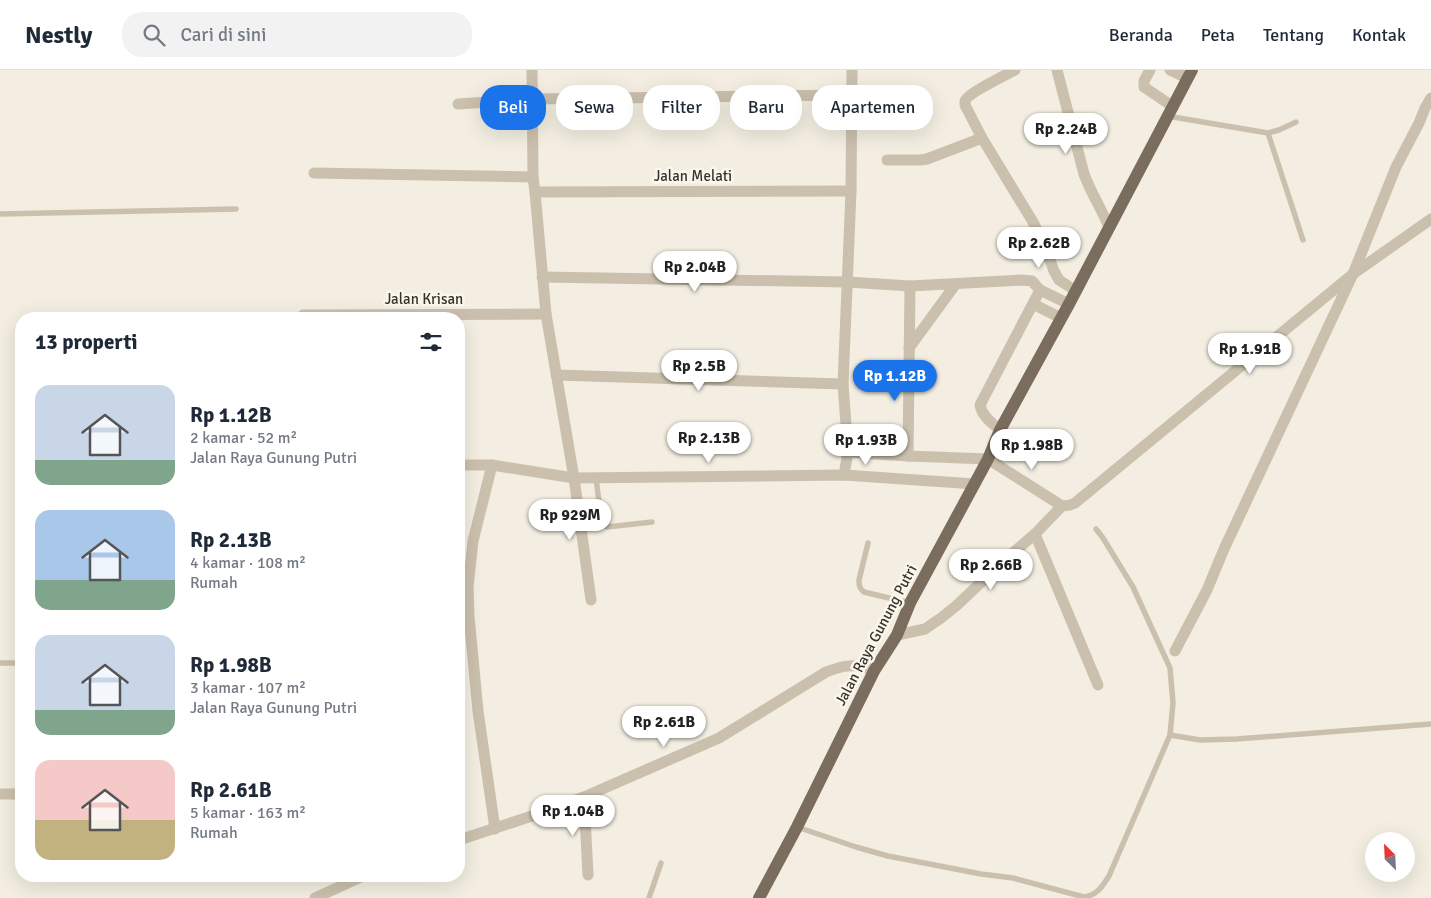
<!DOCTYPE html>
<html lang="id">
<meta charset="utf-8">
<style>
body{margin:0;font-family:Signika,sans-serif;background:#f2f2f3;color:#1f2937;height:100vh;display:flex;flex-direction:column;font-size:19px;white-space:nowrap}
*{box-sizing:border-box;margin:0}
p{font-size:16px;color:#747a83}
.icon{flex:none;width:28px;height:28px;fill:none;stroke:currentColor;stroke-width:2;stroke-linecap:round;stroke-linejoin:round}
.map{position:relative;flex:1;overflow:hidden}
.panel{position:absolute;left:15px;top:242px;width:450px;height:570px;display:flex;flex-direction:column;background:#fff;border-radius:20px;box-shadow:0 5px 20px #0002}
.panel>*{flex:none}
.top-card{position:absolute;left:480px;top:15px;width:475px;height:45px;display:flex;gap:10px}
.needle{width:32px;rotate:336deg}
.buttons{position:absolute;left:1365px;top:762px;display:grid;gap:10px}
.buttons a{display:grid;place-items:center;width:50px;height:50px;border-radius:50%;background:#fff;box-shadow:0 5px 20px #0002;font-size:25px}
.price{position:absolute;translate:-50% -42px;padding:0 11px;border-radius:18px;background:#fff;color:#222;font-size:16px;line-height:32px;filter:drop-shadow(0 1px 2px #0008)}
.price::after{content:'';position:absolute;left:50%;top:30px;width:15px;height:11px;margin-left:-8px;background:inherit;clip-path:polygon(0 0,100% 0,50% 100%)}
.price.active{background:#1a73e8;color:#fff}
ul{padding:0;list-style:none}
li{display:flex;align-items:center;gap:15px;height:125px;padding:0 20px}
li span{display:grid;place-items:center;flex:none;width:140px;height:100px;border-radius:15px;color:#555}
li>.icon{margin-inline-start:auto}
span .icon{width:60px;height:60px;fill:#fffc;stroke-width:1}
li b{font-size:21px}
h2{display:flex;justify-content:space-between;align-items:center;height:60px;padding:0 20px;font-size:21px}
.pill{padding:0 18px;border-radius:20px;background:#fff;box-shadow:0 5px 20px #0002;font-size:18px;line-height:45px}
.pill.active{background:#1a73e8;color:#fff}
header{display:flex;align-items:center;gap:30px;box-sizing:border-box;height:70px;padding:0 25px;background:#fff;border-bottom:1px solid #e0e1e3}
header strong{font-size:24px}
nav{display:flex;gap:28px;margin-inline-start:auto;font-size:18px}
.search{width:350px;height:45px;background:#f2f2f3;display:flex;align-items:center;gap:12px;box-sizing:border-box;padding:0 18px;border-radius:20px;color:#747a83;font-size:19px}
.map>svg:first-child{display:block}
</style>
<header>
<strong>Nestly</strong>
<div class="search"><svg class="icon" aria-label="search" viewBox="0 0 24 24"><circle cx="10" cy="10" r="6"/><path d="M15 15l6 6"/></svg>Cari di sini</div>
<nav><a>Beranda</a><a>Peta</a><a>Tentang</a><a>Kontak</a></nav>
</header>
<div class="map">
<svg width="1431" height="828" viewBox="0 0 1431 828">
<rect width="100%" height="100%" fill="#f3eee1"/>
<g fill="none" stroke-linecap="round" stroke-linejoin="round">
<!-- service -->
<g stroke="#cbc0ad" stroke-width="5.5">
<polyline points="1167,46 1268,63 1279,60 1296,52"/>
<polyline points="1268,63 1303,170"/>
<polyline points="0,144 236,139"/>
<polyline points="596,408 601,448 603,454 607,457 652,452"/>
<path d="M 868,473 L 859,510 C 859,515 859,518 864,522 L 910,533"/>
<polyline points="0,593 21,593"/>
<polyline points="1170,665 1200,670 1237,669 1431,654"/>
<path d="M 797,757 L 856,777 L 888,786 L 981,804 L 1013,808 L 1084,827 C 1097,825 1102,817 1109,806 L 1170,665 L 1173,633 L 1170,598 L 1133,517 L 1103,468 L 1096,459"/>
<polyline points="649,828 661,793"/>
</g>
<!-- minor -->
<g stroke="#cbc0ad" stroke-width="11">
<polyline points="532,0 533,107 535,122 546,244 574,408 591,530"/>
<path d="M 1015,0 C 1006,5 968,23 965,31 C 965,33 965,34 965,35 L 982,68 L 1033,152 L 1046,179 L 1054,201 L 1059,210 L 1076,221"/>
<path d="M 1057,0 L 1084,104 C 1091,123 1101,138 1109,157"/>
<polyline points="1150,0 1144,11 1144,17 1172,36"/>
<polyline points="1170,0 1187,8"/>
<polyline points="458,34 533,29 851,25"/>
<polyline points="887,90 920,90 927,89 982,68"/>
<polyline points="314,103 533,107"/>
<polyline points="535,122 851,121"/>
<path d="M 542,207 L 848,212 L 910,216 L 1022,210 L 1032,211 L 1040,220 L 980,335 C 982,346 992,353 1000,360"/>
<polyline points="1040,220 1069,234"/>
<polyline points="1033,234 1061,248"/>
<polyline points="303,245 546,244"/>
<polyline points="909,278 955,215"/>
<polyline points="556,305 843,314"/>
<polyline points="848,382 908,386 988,389 1062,436 1070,435 1075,433 1353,204 1431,149"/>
<polyline points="908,386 910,216"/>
<polyline points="459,395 492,395 574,408 844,405 975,414"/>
<polyline points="492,395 473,471 468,517 469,546 478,641 495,759"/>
<polyline points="844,405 848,382 843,314 851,121 852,0"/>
<polyline points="1035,464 1098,615"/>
<polyline points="897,565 925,559 941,548 956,536 1007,488 1035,464 1062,436"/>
<polyline points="1175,581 1207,520 1224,479 1353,204 1396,97 1419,53 1425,38 1431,28"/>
<polyline points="0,724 21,724"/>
<polyline points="584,727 588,805"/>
<path d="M 459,770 L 544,742 L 584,727 L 719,668 L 826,602 C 843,595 857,593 874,601"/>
<polyline points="315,828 363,806"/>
</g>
<!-- primary -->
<polyline stroke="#7b6d5d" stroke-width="12" points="759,828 797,757 874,601 897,565 910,533 988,389 1000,360 1069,234 1192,0"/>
</g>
<g text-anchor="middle" stroke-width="5" stroke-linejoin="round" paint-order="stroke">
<!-- street labels -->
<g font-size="15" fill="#3a332b" stroke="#faf7ee">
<text x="693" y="111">Jalan Melati</text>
<text x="424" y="234">Jalan Krisan</text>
<text transform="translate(876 565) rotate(-62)" y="5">Jalan Raya Gunung Putri</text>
</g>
</g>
</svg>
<div class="buttons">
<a><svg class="needle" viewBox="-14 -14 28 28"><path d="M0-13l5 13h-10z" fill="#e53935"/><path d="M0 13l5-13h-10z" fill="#747a83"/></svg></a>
</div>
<b class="price" style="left:1066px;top:85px">Rp 2.24B</b>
<b class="price" style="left:1039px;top:199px">Rp 2.62B</b>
<b class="price" style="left:695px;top:223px">Rp 2.04B</b>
<b class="price" style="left:1250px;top:305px">Rp 1.91B</b>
<b class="price" style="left:699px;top:322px">Rp 2.5B</b>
<b class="price active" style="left:895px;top:332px">Rp 1.12B</b>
<b class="price" style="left:709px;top:394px">Rp 2.13B</b>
<b class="price" style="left:866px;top:396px">Rp 1.93B</b>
<b class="price" style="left:1032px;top:401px">Rp 1.98B</b>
<b class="price" style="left:570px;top:471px">Rp 929M</b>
<b class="price" style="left:991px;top:521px">Rp 2.66B</b>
<b class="price" style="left:664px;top:678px">Rp 2.61B</b>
<b class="price" style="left:573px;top:767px">Rp 1.04B</b>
<div class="top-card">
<a class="pill active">Beli</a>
<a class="pill">Sewa</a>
<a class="pill">Filter</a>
<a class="pill">Baru</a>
<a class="pill">Apartemen</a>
</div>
<section class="panel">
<h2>13 properti<svg class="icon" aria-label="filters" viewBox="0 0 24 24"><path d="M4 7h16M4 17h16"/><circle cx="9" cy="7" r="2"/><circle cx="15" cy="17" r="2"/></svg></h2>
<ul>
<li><span style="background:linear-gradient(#c9d6e8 75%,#7fa58c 0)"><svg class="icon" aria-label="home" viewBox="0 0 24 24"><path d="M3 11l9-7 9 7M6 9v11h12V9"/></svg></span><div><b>Rp 1.12B</b><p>2 kamar · 52 m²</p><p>Jalan Raya Gunung Putri</p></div></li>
<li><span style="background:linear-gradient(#a9c7e8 70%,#7fa58c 0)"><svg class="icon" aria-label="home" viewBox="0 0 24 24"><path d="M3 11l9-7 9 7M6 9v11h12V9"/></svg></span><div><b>Rp 2.13B</b><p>4 kamar · 108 m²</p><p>Rumah</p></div></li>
<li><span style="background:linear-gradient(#c9d6e8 75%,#7fa58c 0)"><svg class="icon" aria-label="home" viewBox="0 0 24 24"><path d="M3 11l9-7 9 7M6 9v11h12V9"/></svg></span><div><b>Rp 1.98B</b><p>3 kamar · 107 m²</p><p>Jalan Raya Gunung Putri</p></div></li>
<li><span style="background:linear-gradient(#f6c9c9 60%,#c2b280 0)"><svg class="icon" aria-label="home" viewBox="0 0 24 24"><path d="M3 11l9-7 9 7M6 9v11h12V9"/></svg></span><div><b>Rp 2.61B</b><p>5 kamar · 163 m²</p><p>Rumah</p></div></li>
</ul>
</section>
</div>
